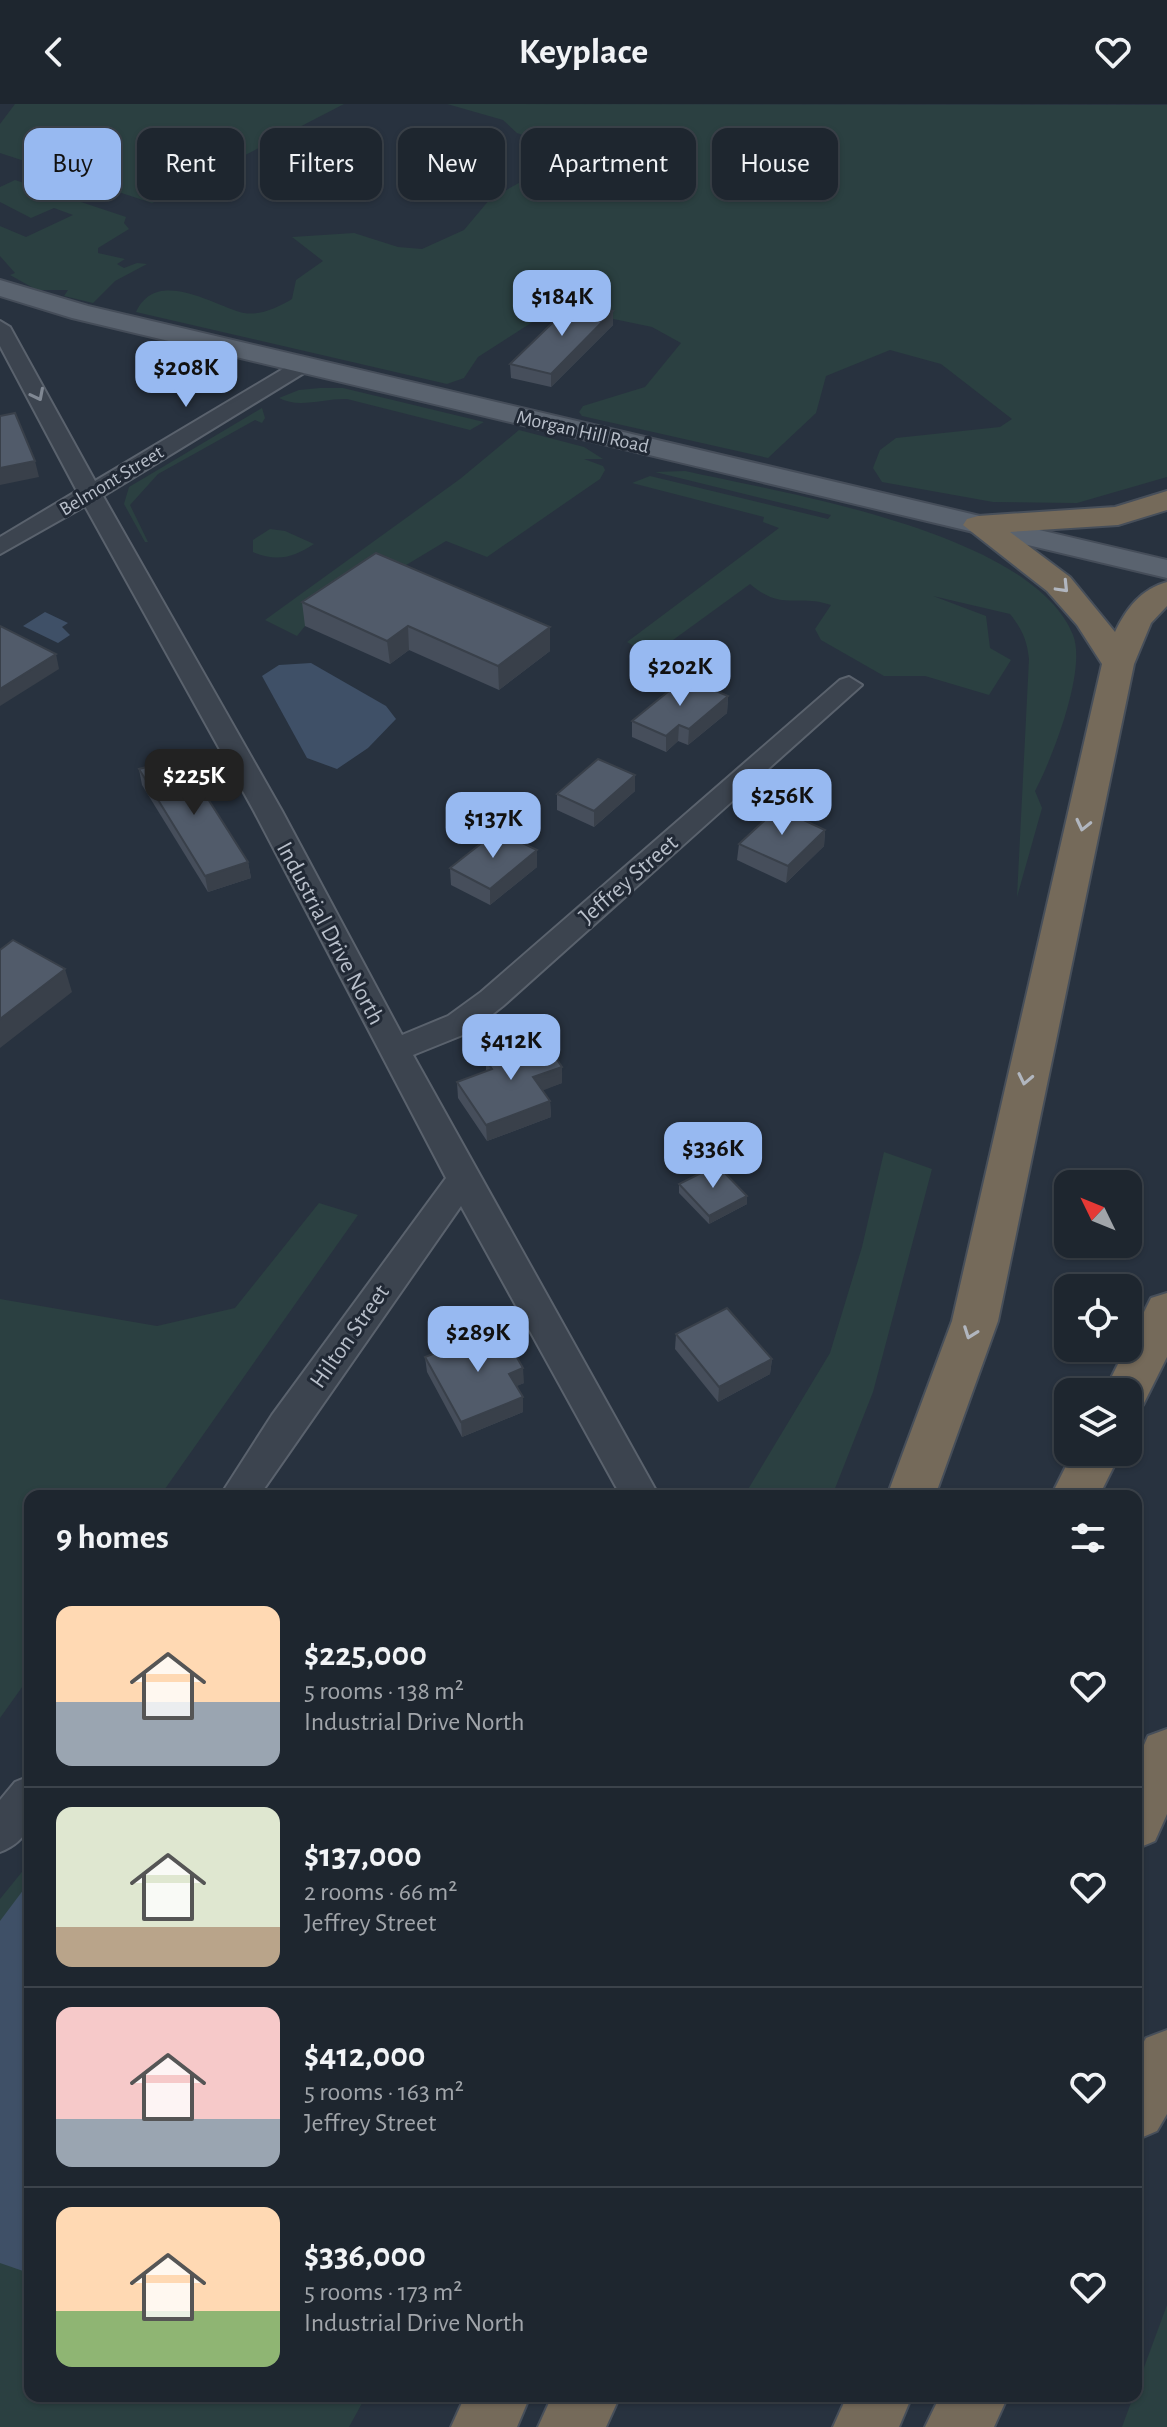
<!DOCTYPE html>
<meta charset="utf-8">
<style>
body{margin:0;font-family:"Alegreya Sans",sans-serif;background:#2b323b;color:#f1f3f6;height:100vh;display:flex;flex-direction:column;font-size:30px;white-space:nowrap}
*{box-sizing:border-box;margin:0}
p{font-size:26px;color:#a1a5aa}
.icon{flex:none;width:44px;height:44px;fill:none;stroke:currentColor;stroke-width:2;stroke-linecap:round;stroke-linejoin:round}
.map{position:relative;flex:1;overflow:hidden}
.details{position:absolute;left:24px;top:1386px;width:1118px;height:912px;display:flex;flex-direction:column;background:#1e262f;border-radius:16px;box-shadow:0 2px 6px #0004,0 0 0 2px #3c434b}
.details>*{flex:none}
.top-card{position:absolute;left:24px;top:24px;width:1120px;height:72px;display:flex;gap:16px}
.needle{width:52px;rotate:313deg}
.tools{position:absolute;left:1054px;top:1066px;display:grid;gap:16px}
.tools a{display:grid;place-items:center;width:88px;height:88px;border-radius:16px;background:#1e262f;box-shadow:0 2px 6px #0004,0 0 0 2px #3c434b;font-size:40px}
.price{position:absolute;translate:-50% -68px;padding:0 18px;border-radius:16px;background:#97b9f1;color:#111;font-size:26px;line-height:52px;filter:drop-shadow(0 2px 4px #0008)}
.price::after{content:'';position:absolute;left:50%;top:48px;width:24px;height:18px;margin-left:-12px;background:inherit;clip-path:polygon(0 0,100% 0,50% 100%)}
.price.current{background:#222;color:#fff}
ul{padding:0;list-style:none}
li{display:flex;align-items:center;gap:24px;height:200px;padding:0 32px}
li+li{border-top:2px solid #3c434b}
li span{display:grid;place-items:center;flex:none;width:224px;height:160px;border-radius:16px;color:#555}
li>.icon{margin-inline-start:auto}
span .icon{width:96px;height:96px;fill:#fffc;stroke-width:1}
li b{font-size:34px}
h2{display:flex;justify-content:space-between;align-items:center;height:96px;padding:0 32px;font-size:34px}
.chip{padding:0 28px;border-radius:16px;background:#1e262f;box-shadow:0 2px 6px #0004,0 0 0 2px #3c434b;font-size:28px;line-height:72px}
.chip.current{background:#97b9f1;color:#111}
header{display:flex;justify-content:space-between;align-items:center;height:104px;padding:0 32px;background:#1e262f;font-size:36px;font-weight:700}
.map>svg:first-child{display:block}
</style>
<header><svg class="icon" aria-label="back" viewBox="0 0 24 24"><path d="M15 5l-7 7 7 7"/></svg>Keyplace<svg class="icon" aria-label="heart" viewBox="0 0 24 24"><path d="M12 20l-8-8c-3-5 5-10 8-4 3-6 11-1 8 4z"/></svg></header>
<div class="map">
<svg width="1167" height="2323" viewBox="0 0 1167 2323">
<rect width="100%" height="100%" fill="#28323f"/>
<!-- green -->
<g fill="#2b4041">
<polygon points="15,0 344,0 152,99 0,49 0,20"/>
<path d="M 447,0 L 1167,1 L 1167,373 L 1077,399 L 993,398 L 882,378 L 873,364 L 880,346 L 896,334 L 1000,323 L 1012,315 L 941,260 L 890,246 L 826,272 L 816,309 L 768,354 L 582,312 L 579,308 L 583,302 L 645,283 L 681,239 L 652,223 L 556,203 L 478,253 L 464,274 L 447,280 L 136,208 C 157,162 216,203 244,209 C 260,212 279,203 292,195 L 296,176 L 323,157 L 292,133 L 354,129 L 398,143 L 422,145 L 464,126 L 490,95 L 553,60 L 563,45 L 517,29 L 503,16 Z"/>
<polygon points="15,76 126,113 124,119 129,125 98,144 98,149 125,155 117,160 124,164 137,159 147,160 115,177 93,199 64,192 68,186 37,186 10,171 15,169 0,152 0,122 26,133 73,111 54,104 31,114 0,98 0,83"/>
<path d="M 320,284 L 343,284 L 484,318 L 470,326 L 347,295 C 325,294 299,305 279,294 L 299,286 Z"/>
<polygon points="262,304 265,314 262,319 255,316 158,370 130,401 148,438 145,438 124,400 129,383"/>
<polygon points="519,326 584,343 603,355 584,355 603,362 605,366 600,375 487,453 446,437 305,522 297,532 265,516 460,375"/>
<path d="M 685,367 C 783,389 1032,428 1073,531 C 1087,566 1052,655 1035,687 L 1042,704 L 1017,793 L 1029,555 C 1027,536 1022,525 1010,510 L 933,492 L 986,512 L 990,544 L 1011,556 L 989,591 L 925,572 L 884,572 L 821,536 L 815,525 L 831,501 C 796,489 783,508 750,480 L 651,552 L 627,538 L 779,424 L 763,418 L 764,413 L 632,379 L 650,372 L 828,415 L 831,411 L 655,368 Z"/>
<path d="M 270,425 L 285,427 L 314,440 C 293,454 276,458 253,448 L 253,436 Z"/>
<polygon points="884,1048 932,1065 873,1288 832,1392 744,1392 830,1249 862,1143"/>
<polygon points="319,1099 358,1111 160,1392 30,1392 30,1572 0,1614 0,1195 157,1222 235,1204"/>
<polygon points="30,1758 30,2292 366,2292 349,2323 0,2323 0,1795"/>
<polygon points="1167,2201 1167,2323 1122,2323"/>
</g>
<!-- water -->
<g fill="#3f5067">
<polygon points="45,508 68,519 62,523 70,531 58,539 23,522"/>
<polygon points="311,559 386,602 396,615 368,644 337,665 307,654 262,572 279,561"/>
<polygon points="30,1777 30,2164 26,2168 0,2159 0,1817"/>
</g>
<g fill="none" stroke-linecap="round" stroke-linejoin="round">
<!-- street casing -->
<g stroke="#5a626d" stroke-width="4">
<g id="street">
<polygon points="0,217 10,223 95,377 298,256 314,256 317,261 103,392 282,707 402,931 448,912 481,888 840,576 849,573 862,581 503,902 470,928 413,951 659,1392 621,1392 461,1102 259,1392 220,1392 272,1311 446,1074 254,707 85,402 0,450 0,433 77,387 0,242"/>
<path d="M 30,1672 C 30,1707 38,1733 0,1748 L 0,1696 L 15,1678 Z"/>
</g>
</g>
<!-- primary casing -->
<g stroke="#454d59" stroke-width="4">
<polygon id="primary" points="0,176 88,202 1167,456 1167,474 72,214 0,192"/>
</g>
<!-- highway casing -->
<g stroke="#474f5a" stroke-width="4">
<g id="highway">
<path d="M 1167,387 L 1167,406 L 1118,421 L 1010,428 L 1070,473 L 1115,528 C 1126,505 1141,485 1167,478 L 1167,502 L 1151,519 L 1134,560 L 998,1217 L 935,1392 L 887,1392 L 952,1217 L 1102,560 L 1077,521 L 1047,487 L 963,421 L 967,415 L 978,412 L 1115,403 Z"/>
<polygon points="1167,1189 1167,1253 1143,1301 1128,1307 1128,1288 1104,1288 1151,1194"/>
<polygon points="1073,1348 1121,1348 1099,1392 1051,1392"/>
<polygon points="1167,1625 1167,1710 1155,1737 1136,1745 1136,1659 1148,1632"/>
<polygon points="1167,1926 1167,2010 1157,2027 1136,2036 1136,1951 1146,1934"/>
<polygon points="465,2292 530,2292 517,2323 451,2323"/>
<polygon points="552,2292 620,2292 606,2323 538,2323"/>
<polygon points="847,2292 912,2292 899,2323 833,2323"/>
<polygon points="940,2292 1008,2292 994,2323 925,2323"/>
</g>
</g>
<!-- street -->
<use href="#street" fill="#3c444f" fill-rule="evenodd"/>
<!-- primary -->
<use href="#primary" fill="#5a636f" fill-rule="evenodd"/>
<!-- highway -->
<use href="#highway" fill="#756a5a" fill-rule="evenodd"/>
</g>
<!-- wall -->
<g fill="#464e5b">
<polygon points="613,207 613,221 551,283 511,274 510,260"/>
<polygon points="302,498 550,547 499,586 409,546 390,560 305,522"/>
<polygon points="728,592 727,609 688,641 678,637 666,648 632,633 632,617"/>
<polygon points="139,665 248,758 251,774 208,788 142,681"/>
<polygon points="635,671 635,687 594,723 557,706 557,690"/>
<polygon points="825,726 824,742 786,779 737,756 739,740"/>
<polygon points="537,763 490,801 451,781 450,764"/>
<polygon points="486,956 562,979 542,986 550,997 551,1013 487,1037 458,994 457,978 486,967"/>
<polygon points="679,1080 747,1100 709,1120 679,1089"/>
<polygon points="676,1230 772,1255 770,1270 718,1298 675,1245"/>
<polygon points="425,1253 524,1279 516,1282 523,1293 523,1308 462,1333 427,1268"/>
</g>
<!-- shaded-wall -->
<g fill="#39404a">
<polygon points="613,207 613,221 551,283 551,270"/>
<polygon points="35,357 39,373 0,381 0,364"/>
<polygon points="408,522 409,546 390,560 387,537"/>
<polygon points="550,523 550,547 499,586 498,562"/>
<polygon points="56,550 59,565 0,602 0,585"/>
<polygon points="728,592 727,609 688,641 689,625"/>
<polygon points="679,621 678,637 666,648 666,632"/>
<polygon points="635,671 635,687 594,723 594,707"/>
<polygon points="825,726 824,742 786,779 788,762"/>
<polygon points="537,746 537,763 490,801 490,785"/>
<polygon points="248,758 251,774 208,788 205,772"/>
<polygon points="65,865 72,888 0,944 0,915"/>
<polygon points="562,963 562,979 534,990 533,973"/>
<polygon points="550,997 551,1013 487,1037 486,1021"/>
<polygon points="747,1092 747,1100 709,1120 709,1112"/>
<polygon points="772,1255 770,1270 718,1298 719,1283"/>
<polygon points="523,1264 524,1279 510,1285 509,1270"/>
<polygon points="523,1293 523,1308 462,1333 461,1318"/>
</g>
<!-- building -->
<g fill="#515b6a" stroke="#39404a" stroke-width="2">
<polygon points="573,199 613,207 551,270 510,260"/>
<polygon points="15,309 35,357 0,364 0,312"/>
<polygon points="376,449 550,523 498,562 408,522 387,537 302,498"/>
<polygon points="0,522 56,550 0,585"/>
<polygon points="685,574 728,592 689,625 679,621 666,632 632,617"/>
<polygon points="182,654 248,758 205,772 139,665"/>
<polygon points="598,655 635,671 594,707 557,690"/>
<polygon points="778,704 825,726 788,762 739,740"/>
<polygon points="497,727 537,746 490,785 450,764"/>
<polygon points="13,836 65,865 0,915 0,846"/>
<polygon points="543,935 562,963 533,973 550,997 486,1021 457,978 492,965 486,956"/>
<polygon points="717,1061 747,1092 709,1112 679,1080"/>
<polygon points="727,1204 772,1255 719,1283 676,1230"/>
<polygon points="500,1224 523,1264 509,1270 523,1293 461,1318 425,1253"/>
</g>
<!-- one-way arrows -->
<defs><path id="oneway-chevron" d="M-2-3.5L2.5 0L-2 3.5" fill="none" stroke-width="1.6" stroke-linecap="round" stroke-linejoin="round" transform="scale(2)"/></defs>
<use stroke="#808893" href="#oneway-chevron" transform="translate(38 291) rotate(63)"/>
<g stroke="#b1b6bf">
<use href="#oneway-chevron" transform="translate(1063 483) rotate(46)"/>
<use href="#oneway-chevron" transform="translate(1083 721) rotate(103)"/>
<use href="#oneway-chevron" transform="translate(1025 975) rotate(102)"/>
<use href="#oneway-chevron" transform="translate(970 1229) rotate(110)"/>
</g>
<g text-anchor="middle" stroke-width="6" stroke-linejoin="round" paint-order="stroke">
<!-- far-street labels -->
<g font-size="20" fill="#b8bfca" stroke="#212935">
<text transform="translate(583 327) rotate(13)" y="7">Morgan Hill Road</text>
<text transform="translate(111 376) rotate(-31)" y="7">Belmont Street</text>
</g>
<!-- street labels -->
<g font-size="24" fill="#b8bfca" stroke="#212935">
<text transform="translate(628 775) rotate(-41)" y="8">Jeffrey Street</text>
<text transform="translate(331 829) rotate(62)" y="8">Industrial Drive North</text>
<text transform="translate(349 1232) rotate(-55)" y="8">Hilton Street</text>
</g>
</g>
</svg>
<div class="tools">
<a><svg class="needle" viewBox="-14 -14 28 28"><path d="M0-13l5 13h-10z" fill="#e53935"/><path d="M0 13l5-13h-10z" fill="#a1a5aa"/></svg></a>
<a><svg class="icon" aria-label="locate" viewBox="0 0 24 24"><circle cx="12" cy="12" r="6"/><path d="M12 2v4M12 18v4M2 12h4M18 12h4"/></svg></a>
<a><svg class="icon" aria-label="layers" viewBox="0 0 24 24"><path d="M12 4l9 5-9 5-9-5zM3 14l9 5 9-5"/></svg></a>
</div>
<b class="price" style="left:562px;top:234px">$184K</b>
<b class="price" style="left:186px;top:305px">$208K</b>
<b class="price" style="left:680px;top:604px">$202K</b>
<b class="price current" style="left:194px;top:713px">$225K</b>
<b class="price" style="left:782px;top:733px">$256K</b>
<b class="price" style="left:493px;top:756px">$137K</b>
<b class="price" style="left:511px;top:978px">$412K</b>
<b class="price" style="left:713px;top:1086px">$336K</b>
<b class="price" style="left:478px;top:1270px">$289K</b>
<div class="top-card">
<a class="chip current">Buy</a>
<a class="chip">Rent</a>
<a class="chip">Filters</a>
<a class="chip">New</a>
<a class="chip">Apartment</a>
<a class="chip">House</a>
</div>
<section class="details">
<h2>9 homes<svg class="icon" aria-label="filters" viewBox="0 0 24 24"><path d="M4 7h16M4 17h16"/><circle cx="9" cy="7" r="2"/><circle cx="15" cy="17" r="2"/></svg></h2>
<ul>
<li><span style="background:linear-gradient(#ffd9b3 60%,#9aa5b1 0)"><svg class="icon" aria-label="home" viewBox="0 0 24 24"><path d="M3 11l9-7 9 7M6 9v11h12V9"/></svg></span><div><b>$225,000</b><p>5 rooms · 138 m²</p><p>Industrial Drive North</p></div><svg class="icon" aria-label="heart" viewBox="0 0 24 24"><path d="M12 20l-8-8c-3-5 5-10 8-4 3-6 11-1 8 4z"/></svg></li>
<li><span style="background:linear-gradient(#dfe7d0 75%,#b9a48a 0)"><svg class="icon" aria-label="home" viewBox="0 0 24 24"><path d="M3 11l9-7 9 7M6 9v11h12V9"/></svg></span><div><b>$137,000</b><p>2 rooms · 66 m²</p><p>Jeffrey Street</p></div><svg class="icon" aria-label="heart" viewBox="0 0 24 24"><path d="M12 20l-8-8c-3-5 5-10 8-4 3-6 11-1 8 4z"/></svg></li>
<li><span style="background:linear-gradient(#f6c9c9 70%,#9aa5b1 0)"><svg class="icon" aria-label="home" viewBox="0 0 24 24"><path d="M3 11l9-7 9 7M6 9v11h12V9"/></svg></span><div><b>$412,000</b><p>5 rooms · 163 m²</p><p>Jeffrey Street</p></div><svg class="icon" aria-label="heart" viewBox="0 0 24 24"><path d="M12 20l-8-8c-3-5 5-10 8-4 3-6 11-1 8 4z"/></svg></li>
<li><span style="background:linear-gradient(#ffd9b3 65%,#8fb573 0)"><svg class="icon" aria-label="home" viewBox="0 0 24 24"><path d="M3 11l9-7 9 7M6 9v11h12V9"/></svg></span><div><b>$336,000</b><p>5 rooms · 173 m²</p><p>Industrial Drive North</p></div><svg class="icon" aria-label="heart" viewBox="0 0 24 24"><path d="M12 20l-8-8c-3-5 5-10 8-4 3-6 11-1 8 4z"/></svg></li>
</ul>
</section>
</div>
